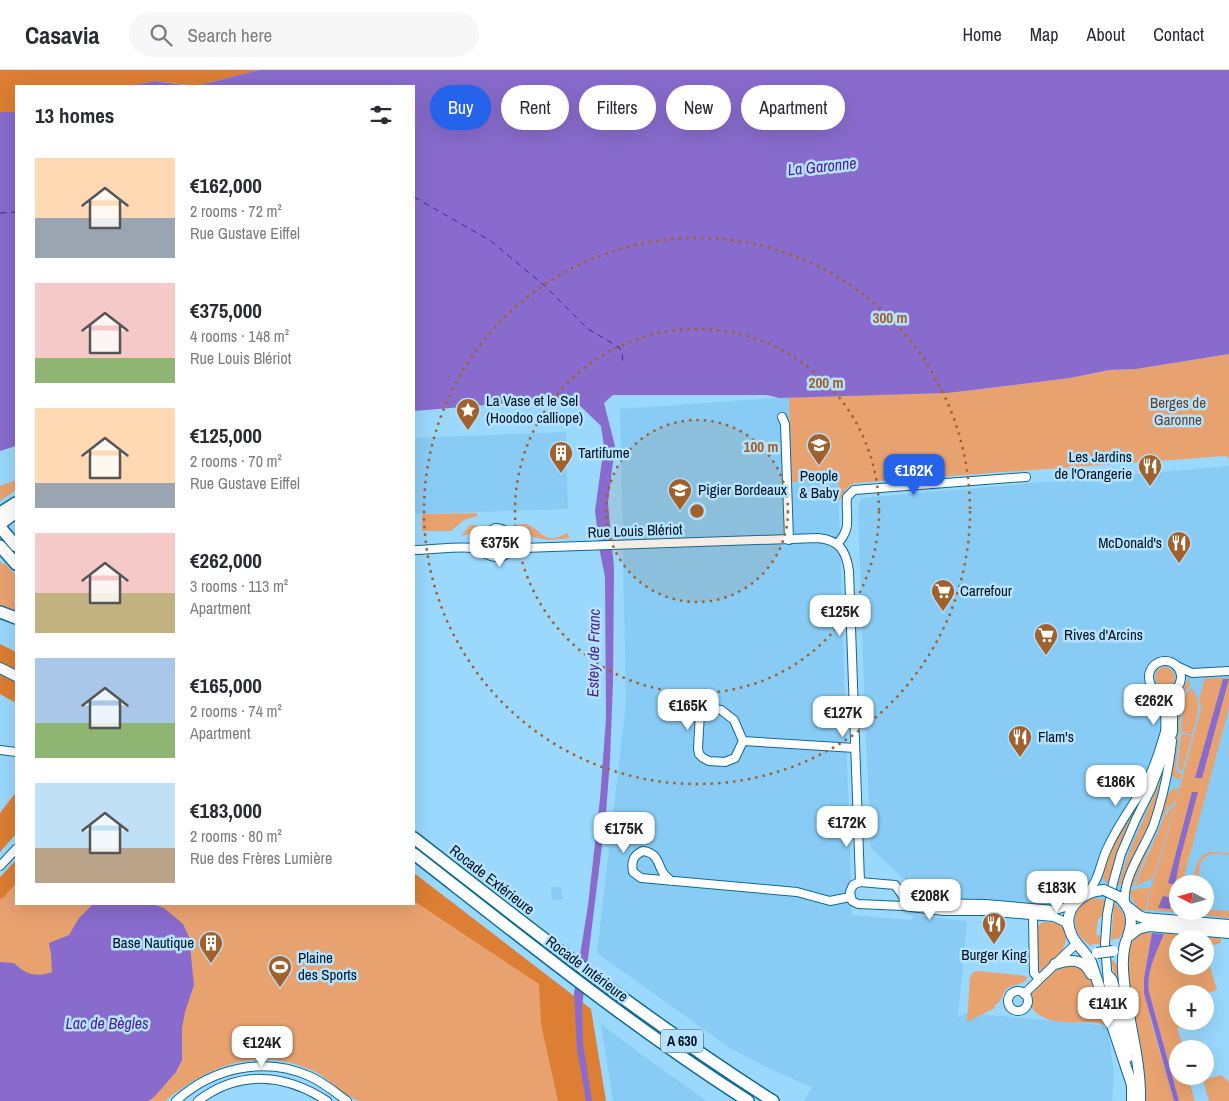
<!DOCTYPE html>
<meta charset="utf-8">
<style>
body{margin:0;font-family:"Archivo Narrow",sans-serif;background:#f7f7f7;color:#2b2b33;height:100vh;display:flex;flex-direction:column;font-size:19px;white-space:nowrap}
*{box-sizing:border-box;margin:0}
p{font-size:16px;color:#7c7c81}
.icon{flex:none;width:28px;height:28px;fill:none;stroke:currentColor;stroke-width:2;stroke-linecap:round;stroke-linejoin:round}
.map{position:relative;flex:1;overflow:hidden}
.side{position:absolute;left:15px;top:15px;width:400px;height:820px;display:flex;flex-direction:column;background:#fff;border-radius:0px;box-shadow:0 5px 20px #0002}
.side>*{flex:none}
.guide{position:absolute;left:430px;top:15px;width:475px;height:45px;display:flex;gap:10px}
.needle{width:32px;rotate:276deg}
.fabs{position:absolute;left:1169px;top:805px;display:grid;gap:10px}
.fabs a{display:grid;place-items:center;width:45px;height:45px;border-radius:50%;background:#fff;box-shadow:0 5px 20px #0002;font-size:25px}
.price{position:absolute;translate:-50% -42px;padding:0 11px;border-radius:10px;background:#fff;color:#222;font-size:16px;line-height:32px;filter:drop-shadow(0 1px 2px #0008)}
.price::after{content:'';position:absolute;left:50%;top:30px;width:15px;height:11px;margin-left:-8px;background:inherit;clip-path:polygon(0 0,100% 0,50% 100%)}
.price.selected{background:#2563eb;color:#fff}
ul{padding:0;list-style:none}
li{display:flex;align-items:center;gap:15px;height:125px;padding:0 20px}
li span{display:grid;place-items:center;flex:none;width:140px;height:100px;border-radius:0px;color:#555}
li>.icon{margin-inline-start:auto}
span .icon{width:60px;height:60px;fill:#fffc;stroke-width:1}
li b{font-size:21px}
h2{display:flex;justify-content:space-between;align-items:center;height:60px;padding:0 20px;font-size:21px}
.pill{padding:0 18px;border-radius:22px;background:#fff;box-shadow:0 5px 20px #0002;font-size:18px;line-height:45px}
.pill.selected{background:#2563eb;color:#fff}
header{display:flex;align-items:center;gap:30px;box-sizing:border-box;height:70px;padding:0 25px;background:#fff;border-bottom:1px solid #e1e1e2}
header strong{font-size:24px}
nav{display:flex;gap:28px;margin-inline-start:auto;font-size:18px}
.search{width:350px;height:45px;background:#f7f7f7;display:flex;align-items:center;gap:12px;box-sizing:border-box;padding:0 18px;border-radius:28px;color:#7c7c81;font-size:19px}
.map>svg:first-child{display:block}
</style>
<header>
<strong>Casavia</strong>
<div class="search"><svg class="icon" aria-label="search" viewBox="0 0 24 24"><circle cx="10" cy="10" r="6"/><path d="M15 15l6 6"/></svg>Search here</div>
<nav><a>Home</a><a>Map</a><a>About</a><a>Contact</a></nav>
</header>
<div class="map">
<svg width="1229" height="1031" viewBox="0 0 1229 1031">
<rect width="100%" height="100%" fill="#9ad8fd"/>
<!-- built -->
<g fill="#88ccf5" fill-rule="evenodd">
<polygon points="789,327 791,411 838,410 852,845 912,850 913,845 967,851 958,947 967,943 1100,955 1108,959 1114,1003 1112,1031 805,1031 804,1030 812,1017 770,999 730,978 597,883 626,632 620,339"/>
<polygon points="566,362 568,439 414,444 414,368"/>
<path d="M 1229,396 L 1229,849 L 1176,843 L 925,828 L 871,778 L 865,647 L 858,436 L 862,428 ZM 1178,814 L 1205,814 L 1205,841 L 1178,841 Z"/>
<polygon points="551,817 561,817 563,829 552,830"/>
<polygon points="601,954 660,998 707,1031 613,1031"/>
</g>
<!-- green -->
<g fill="#e8a270">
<polygon points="1229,284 1229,389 1226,386 854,413 847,418 839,431 838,410 791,412 789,327 948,323 1070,308 1109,300 1136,299"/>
<polygon points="16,410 16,420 0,431 0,416"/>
<polygon points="477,443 477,446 464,450 451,461 422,461 422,444"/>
<path d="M 526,454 C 543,460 542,476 567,463 L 570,468 L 548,470 L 514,463 L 518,455 Z"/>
<path d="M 473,455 C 479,455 483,458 481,465 L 473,463 L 461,466 L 469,456 Z"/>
<polygon points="0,491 3,494 4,493 16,505 16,545 0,538"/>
<circle cx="1165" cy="607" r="10"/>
<polygon points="1190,608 1190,615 1182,626 1176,696 1177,701 1182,704 1180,710 1172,706 1171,702 1176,655 1176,631 1182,618"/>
<polygon points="1205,608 1229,608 1229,638 1182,814 1178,814 1177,831 1175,842 1146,840 1151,817 1160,791 1199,646 1201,639 1199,629"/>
<path d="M 1191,618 C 1204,631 1196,649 1192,665 L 1181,662 L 1185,625 Z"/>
<polygon points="1181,664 1192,666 1182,702 1178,697"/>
<path d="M 1165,697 L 1155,745 L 1124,813 L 1118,816 C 1129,774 1151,738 1165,697 Z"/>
<polygon points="1179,718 1176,730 1167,739 1159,753 1133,817 1131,817 1128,816 1165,727 1173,719"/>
<polygon points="1141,729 1119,775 1108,813 1104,810 1102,804 1118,761"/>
<polygon points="1175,733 1159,791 1153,808 1135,816 1164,747"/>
<path d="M 1210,782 L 1229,783 L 1229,785 C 1200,781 1200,788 1198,814 L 1192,814 C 1196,801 1195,785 1210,782 Z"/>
<path d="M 16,801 L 16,834 L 414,834 L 414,803 L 558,915 L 560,920 L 565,1031 C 518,1031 471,1031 425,1031 C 403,1031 381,1031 360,1031 C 350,1030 329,1010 319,1004 C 263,974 210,994 165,1031 L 0,1031 L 0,816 Z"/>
<path d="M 1144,818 L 1150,818 L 1144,843 C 1137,839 1130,828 1130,820 Z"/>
<path d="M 1094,828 L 1105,830 L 1102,846 L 1098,850 L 1096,865 L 1101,866 L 1101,874 L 1093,874 L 1092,876 C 1070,866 1068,834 1094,828 Z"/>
<path d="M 1114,834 C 1127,842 1128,855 1120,868 L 1111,870 Z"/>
<polygon points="1205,840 1229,841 1229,848 1186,843 1189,841 1205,841"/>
<path d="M 1042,852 C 1046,852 1053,852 1058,854 C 1079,866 1054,897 1039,901 L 1037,861 L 1038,856 Z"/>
<path d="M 1166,861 L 1203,865 L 1221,869 L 1221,873 L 1205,878 L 1205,869 L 1178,869 L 1178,896 L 1205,896 L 1205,880 L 1217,920 C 1206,923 1194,928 1189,916 L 1183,918 L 1183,924 L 1178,924 L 1177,927 L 1178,951 L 1185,951 L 1186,956 L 1177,958 L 1184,979 L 1178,979 L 1178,1006 L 1188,1007 L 1195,1031 L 1179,1031 L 1149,922 C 1146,902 1156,879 1166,861 Z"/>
<path d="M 1143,862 L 1152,863 L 1144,908 L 1150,947 L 1174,1031 L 1144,1031 L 1127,895 C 1128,882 1130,868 1143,862 Z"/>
<polygon points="1111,889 1120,896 1126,942 1116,915"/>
<path d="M 1077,893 L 1090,907 L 1097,929 L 1109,956 C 1105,956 1101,954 1098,953 C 1082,951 1057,955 1043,947 C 1012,931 1045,907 1062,897 C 1066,894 1072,894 1077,893 Z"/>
<path d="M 980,901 L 1019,905 L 1028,907 C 1023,917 1014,912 1007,919 C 1000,925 1004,930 995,935 L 995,938 L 967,952 L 970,908 L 973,902 Z"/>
<polygon points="1221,1005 1229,1012 1229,1031 1209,1031 1203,1010"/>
</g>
<!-- forest -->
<g fill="#dc7e33">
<polygon points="0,0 259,0 196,16 155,11 129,16 16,16 16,42 0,42"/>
<polygon points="0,574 16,582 16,633 0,624"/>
<polygon points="16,722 16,764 0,782 0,743"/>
<polygon points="16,790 16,813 4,827 0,829 0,807"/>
<polygon points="414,803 591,939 606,1031 558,1031 541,954 539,914 414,831"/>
</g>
<!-- water -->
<g fill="#886bcc">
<polygon points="259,0 1229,0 1229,284 1136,299 1109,300 1070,308 948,323 779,328 767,325 613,325 604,333 615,376 608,433 614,498 613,613 610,690 606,743 582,937 583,974 592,1031 586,1031 577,979 574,923 588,835 600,729 606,649 605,507 600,482 595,441 604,376 601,356 572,328 414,341 414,16 196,16"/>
<polygon points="155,11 191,16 129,16"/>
<polygon points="0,42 16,42 16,376 0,381"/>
<polygon points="1223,609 1229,609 1202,708 1195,708"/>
<polygon points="1192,722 1198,722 1180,789 1175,815 1168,813"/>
<polygon points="1163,826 1172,828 1170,839 1158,838"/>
<path d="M 93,834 L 152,834 L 164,838 L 183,854 L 189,867 L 194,915 L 185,942 L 182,958 L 182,990 L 176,1002 L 154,1027 L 148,1031 L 0,1031 L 0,892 L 14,893 C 25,904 36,908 52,902 L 51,884 L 49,873 L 69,865 L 79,848 Z"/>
<path d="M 1152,863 L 1164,864 C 1156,883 1146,902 1149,922 L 1179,1031 L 1174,1031 L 1144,923 L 1144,908 Z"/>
</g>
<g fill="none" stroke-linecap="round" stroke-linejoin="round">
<!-- ferry -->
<g stroke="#502195" stroke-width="1" stroke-dasharray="6 5" stroke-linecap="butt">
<polyline points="414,127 491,171 546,217 588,259 619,277 622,283 623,293"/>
<polyline points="0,143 16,142"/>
</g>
<!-- minor casing -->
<g stroke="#0d6a94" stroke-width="10">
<g id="minor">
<polyline points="782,347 785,354 789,470"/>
<path d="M 837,474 C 853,458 845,446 847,427 L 854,420 L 1026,407"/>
<path d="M 414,480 C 430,480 458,476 473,478 C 481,480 489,488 498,487 C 517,486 516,458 495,458 L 486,463 L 483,473 L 488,484"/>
<path d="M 509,482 L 523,478 L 818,468 C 839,470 846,480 849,501 L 860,812"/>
<circle cx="1165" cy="607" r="16"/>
<polyline points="1177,596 1192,603 1229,601"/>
<path d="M 1158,621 C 1166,636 1166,649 1165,666"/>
<polygon points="706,638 721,640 734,650 743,671 735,688 725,692 709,691 703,688 699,684 698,678 700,643"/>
<polyline points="743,671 855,678"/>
<polyline points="0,680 16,682"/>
<polyline points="0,796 16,779"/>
<path d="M 671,811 C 668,808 664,805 662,801 C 657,791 657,783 643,781 C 633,785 631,792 633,802 L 641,808 L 797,822 L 830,831 L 850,827"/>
<path d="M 1087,823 C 1100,810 1100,792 1108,777 C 1117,757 1130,739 1142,720 C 1153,702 1159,682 1165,662"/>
<path d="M 1125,833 C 1122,807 1145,778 1154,754 C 1163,727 1169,699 1172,671"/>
<polyline points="1033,846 1034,903 1039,909"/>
<polyline points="1069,859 1065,852 1054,847 984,841 944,841 903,836 858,834 852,831 850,822 853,815 860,812 895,815 905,829 916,833 985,834 1055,840 1069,836 1074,833"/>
<polyline points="1110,906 1113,910 1131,979"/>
<circle cx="1018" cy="931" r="10"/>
<polyline points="1024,924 1077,873"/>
<polyline points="1128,988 1108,913 1105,874 1107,845 1113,813 1121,784 1136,749 1151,719 1173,662 1173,628 1176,618"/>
<path d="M 176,1031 C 212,998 264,986 309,1006 C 323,1012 335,1022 347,1031"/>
<path d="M 198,1031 C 239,999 286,1004 327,1031"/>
</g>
</g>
<!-- major casing -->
<g stroke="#0d6a94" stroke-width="12">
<g id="major">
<polyline points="0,598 16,606"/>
<path d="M 1104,820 C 1080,821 1060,842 1072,866 C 1077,876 1086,882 1091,892 L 1132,1015 L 1132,1031"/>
<path d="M 1119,827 C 1131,838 1134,850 1128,866"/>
<polyline points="1129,838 1139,846 1144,848 1229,855"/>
<polyline points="1129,866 1138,859 1149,856 1229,863"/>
<path d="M 1126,871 C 1121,887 1123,904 1125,921 C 1130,957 1141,994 1140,1031"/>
<path d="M 1055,894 C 1070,889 1084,888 1091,904"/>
</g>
</g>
<!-- highway casing -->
<g stroke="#0d6a94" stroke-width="14">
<g id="highway">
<polyline points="0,443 16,433"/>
<polyline points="0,454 16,442"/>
<polyline points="0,457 16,476"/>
<polyline points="0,476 16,494"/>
<polyline points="0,542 16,548"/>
<path d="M 414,768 C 531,859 647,951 773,1031"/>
<path d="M 414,784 C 523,869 631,956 748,1031"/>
</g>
</g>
<!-- minor -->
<use href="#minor" stroke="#fff" stroke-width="8"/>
<!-- major -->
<use href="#major" stroke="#fff" stroke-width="10"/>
<!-- highway -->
<use href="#highway" stroke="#fff" stroke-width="11"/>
<!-- major-bridge casing -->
<g stroke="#0d6a94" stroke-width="12" stroke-linecap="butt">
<g id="major-bridge">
<polyline points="1104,820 1119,827"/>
<polyline points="1097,883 1113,881"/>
</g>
</g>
<!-- major-bridge -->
<use href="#major-bridge" stroke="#fff" stroke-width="10"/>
</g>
<!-- distance rings -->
<circle cx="697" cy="441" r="91" fill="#a2602d" fill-opacity=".12"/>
<g fill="none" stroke="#a2602d" stroke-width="2.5" stroke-dasharray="2.5 5">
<circle cx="697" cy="441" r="91"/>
<circle cx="697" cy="441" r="182"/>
<circle cx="697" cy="441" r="273"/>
</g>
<!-- icons -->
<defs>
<g id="sight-pin" transform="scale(1.25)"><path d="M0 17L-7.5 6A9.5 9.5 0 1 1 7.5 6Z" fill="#a2602d" stroke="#b5e3ff"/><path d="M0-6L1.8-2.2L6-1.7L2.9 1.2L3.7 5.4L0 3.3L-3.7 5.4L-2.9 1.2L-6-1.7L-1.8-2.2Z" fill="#fff"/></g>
<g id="school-pin" transform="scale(1.25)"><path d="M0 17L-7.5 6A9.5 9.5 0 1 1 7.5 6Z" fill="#a2602d" stroke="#b5e3ff"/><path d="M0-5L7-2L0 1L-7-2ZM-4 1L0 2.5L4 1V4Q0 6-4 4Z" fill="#fff"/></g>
<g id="building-pin" transform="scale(1.25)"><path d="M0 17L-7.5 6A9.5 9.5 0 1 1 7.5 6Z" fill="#a2602d" stroke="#b5e3ff"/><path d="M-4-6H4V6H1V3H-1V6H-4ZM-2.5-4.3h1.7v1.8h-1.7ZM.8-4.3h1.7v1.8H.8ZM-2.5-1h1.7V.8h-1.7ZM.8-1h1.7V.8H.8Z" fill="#fff"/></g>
<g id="restaurant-pin" transform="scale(1.25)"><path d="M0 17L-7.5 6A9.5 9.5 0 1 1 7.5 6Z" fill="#a2602d" stroke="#b5e3ff"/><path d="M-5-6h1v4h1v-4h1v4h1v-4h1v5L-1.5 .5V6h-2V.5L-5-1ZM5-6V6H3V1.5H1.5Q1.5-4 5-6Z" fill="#fff"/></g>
<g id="university-pin" transform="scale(1.25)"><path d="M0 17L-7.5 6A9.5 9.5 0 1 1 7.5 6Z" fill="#a2602d" stroke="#b5e3ff"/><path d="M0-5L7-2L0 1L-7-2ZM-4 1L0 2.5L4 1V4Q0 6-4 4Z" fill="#fff"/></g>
<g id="supermarket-pin" transform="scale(1.25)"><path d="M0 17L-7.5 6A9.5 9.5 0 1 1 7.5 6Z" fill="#a2602d" stroke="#b5e3ff"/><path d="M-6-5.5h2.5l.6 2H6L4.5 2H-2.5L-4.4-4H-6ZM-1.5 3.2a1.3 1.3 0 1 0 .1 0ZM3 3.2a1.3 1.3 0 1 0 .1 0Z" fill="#fff"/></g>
<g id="stadium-pin" transform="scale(1.25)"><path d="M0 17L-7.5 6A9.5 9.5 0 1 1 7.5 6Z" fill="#a2602d" stroke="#b5e3ff"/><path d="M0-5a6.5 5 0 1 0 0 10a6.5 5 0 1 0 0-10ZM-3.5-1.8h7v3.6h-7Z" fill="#fff"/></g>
</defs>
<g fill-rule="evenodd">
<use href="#sight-pin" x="468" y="340"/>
<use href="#school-pin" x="819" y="375"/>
<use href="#building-pin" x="561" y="383"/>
<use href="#restaurant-pin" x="1150" y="396"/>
<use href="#university-pin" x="680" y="420"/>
<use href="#restaurant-pin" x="1179" y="473"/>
<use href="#supermarket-pin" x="943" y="521"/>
<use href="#supermarket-pin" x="1046" y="565"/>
<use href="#restaurant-pin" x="1020" y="667"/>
<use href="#restaurant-pin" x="994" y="854"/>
<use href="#building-pin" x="211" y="873"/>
<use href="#stadium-pin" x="280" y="897"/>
</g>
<g text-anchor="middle" stroke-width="5" stroke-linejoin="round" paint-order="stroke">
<!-- shield labels -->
<rect fill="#b5e3ff" stroke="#365162" stroke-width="1" x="661" y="959.5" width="42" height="23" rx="4"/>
<g font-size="14" font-weight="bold" fill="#00121e">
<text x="682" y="976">A 630</text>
</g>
<!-- poi labels -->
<g font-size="15" fill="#00121e" stroke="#b5e3ff" text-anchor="start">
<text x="486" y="336">La Vase et le Sel<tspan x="486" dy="17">(Hoodoo calliope)</tspan></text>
<text x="578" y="388">Tartifume</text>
<text x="1132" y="392" text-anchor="end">Les Jardins<tspan x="1132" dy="17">de l'Orangerie</tspan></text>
<text x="819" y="411" text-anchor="middle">People<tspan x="819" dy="17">&amp; Baby</tspan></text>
<text x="698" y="425">Pigier Bordeaux</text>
<text x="1162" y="478" text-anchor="end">McDonald's</text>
<text x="960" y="526">Carrefour</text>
<text x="1064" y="570">Rives d'Arcins</text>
<text x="1038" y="672">Flam's</text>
<text x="194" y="878" text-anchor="end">Base Nautique</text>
<text x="994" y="890" text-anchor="middle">Burger King</text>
<text x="298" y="893">Plaine<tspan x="298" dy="17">des Sports</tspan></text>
</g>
<!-- park labels -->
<g font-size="15" fill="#673f22" stroke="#b5e3ff">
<text x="1178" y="338">Berges de<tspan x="1178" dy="17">Garonne</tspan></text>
</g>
<!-- street labels -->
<g font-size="15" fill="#00121e" stroke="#b5e3ff">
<text transform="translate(635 461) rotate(-2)" y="5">Rue Louis Blériot</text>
<text transform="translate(492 810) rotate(38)" y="5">Rocade Extérieure</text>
<text transform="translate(587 899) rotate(37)" y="5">Rocade Intérieure</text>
</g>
<!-- water labels -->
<g font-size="16" font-style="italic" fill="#502195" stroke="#b5e3ff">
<text transform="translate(822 96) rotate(-6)" y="6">La Garonne</text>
<text transform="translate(593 583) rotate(-89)" y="6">Estey de Franc</text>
<text x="107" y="959">Lac de Bègles</text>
</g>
</g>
<circle cx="697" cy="441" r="8" fill="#a2602d" stroke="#b5e3ff" stroke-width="2.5"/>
<g font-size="15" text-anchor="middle" font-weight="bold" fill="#a2602d" stroke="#b5e3ff" stroke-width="5" stroke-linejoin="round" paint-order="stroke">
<text x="890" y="253">300 m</text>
<text x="826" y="318">200 m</text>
<text x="761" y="382">100 m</text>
</g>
</svg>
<div class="fabs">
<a><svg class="needle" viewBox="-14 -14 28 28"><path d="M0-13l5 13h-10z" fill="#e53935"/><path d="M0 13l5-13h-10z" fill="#7c7c81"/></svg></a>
<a><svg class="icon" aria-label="layers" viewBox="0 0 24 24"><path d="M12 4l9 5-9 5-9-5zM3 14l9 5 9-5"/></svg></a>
<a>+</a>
<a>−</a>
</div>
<b class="price selected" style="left:914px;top:426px">€162K</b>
<b class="price" style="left:500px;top:498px">€375K</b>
<b class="price" style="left:840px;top:567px">€125K</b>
<b class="price" style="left:1154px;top:656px">€262K</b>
<b class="price" style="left:688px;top:661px">€165K</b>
<b class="price" style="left:843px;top:668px">€127K</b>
<b class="price" style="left:1116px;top:737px">€186K</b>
<b class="price" style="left:847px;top:778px">€172K</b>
<b class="price" style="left:624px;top:784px">€175K</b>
<b class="price" style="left:1057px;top:843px">€183K</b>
<b class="price" style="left:930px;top:851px">€208K</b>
<b class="price" style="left:1108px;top:959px">€141K</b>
<b class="price" style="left:262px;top:998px">€124K</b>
<div class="guide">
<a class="pill selected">Buy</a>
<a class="pill">Rent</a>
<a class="pill">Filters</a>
<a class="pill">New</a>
<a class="pill">Apartment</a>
</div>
<section class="side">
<h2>13 homes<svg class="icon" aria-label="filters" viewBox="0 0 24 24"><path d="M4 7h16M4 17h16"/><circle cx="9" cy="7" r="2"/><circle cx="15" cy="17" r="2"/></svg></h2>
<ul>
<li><span style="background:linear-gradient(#ffd9b3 60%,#9aa5b1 0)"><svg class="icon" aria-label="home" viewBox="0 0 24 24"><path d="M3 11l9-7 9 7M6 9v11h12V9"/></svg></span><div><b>€162,000</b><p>2 rooms · 72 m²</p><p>Rue Gustave Eiffel</p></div></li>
<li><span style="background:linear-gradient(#f6c9c9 75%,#8fb573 0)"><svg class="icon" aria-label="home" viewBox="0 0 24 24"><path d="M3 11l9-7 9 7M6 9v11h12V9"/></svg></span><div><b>€375,000</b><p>4 rooms · 148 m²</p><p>Rue Louis Blériot</p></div></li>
<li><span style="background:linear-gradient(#ffd9b3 75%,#9aa5b1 0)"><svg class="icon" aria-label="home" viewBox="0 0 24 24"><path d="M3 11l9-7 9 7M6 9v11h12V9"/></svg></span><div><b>€125,000</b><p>2 rooms · 70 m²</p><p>Rue Gustave Eiffel</p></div></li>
<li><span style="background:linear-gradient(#f6c9c9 60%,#c2b280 0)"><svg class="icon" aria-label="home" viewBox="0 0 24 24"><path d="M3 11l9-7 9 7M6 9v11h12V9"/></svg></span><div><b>€262,000</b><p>3 rooms · 113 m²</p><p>Apartment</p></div></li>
<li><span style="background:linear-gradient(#a9c7e8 65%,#8fb573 0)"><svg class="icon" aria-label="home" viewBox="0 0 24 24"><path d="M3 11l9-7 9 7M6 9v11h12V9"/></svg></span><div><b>€165,000</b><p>2 rooms · 74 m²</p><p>Apartment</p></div></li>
<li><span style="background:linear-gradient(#bfe0f5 65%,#b9a48a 0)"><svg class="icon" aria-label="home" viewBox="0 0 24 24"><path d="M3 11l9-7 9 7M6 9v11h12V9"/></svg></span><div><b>€183,000</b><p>2 rooms · 80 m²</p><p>Rue des Frères Lumière</p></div></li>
</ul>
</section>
</div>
